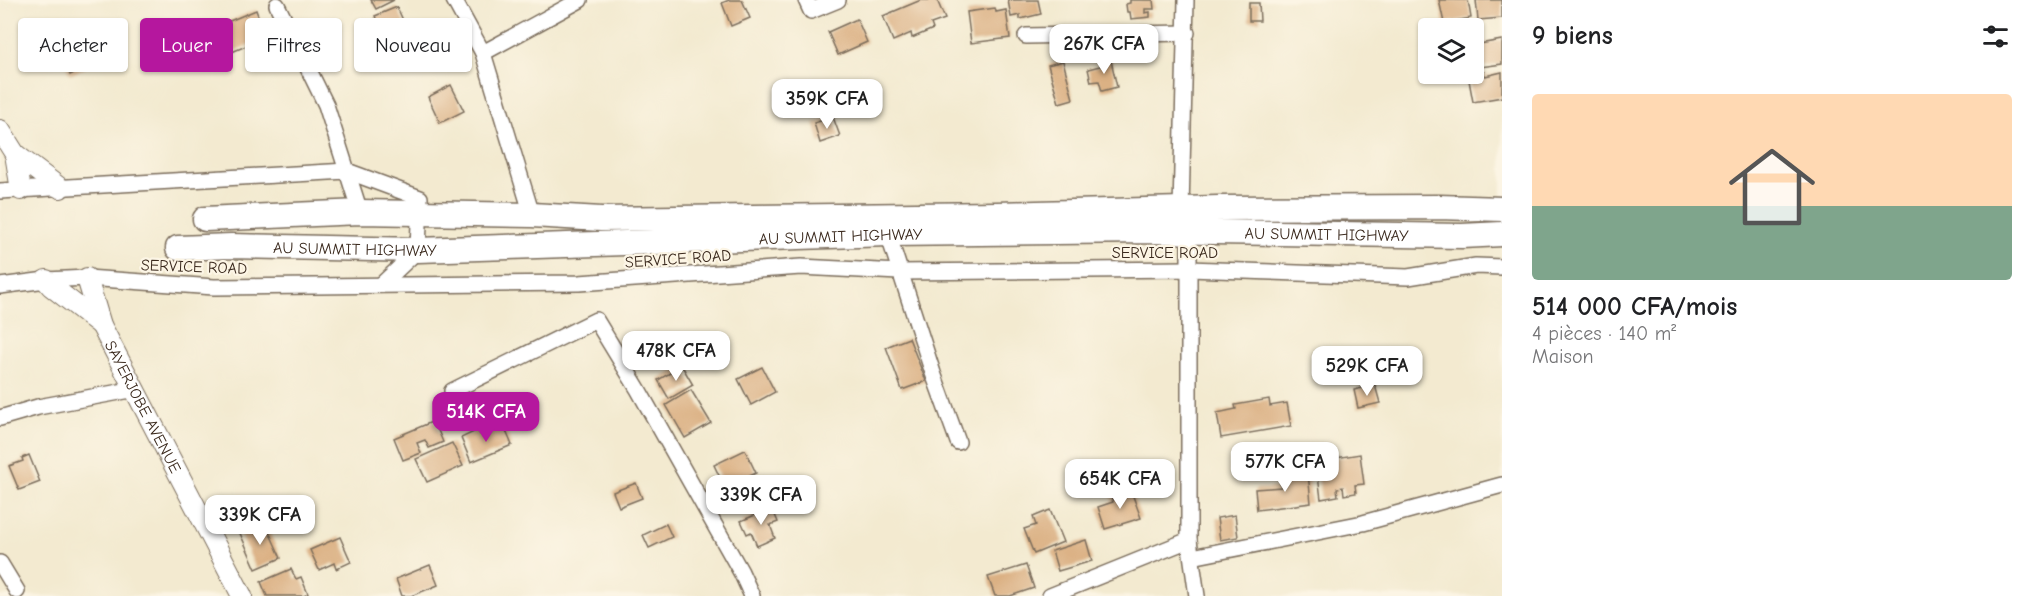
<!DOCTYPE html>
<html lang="fr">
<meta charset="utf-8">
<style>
body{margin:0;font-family:"Comic Neue",sans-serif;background:#f6f6f6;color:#202124;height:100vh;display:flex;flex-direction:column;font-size:22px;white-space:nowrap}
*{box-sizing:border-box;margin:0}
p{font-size:20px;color:#757577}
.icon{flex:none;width:33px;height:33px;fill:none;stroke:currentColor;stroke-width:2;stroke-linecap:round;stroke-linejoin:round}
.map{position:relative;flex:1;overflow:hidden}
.drawer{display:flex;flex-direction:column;background:#fff;width:540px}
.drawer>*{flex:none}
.banner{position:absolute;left:18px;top:18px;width:570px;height:54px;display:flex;gap:12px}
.buttons{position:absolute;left:1418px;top:18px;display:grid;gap:12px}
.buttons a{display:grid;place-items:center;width:66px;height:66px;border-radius:6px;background:#fff;box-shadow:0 2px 4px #0004;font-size:30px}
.price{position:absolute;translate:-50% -51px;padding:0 14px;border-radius:12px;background:#fff;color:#222;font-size:20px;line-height:39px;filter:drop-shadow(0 2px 3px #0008)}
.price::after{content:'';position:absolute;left:50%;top:36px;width:18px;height:14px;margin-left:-9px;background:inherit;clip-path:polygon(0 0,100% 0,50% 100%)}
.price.selected{background:#b5179e;color:#fff}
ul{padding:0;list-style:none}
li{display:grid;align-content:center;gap:12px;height:318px;padding:0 30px}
li span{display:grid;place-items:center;height:186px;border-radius:6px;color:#555}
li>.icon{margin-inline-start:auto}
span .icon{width:108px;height:108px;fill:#fffc;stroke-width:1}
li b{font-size:26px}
h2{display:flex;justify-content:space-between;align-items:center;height:72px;padding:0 30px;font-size:26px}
.chip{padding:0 21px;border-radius:6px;background:#fff;box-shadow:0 2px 4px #0004;font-size:21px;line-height:54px}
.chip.selected{background:#b5179e;color:#fff}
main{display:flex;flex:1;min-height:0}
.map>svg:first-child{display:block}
</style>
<main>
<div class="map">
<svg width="1502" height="596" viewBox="0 0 1502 596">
<rect width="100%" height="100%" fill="#fcf5e5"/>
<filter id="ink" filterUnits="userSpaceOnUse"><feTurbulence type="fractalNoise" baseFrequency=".0167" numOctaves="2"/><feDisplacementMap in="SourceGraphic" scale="12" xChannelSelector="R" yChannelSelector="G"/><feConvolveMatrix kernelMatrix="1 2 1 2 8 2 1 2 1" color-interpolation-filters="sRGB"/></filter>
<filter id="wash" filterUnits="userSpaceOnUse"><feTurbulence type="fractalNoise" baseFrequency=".008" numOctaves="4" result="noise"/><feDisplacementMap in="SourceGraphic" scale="24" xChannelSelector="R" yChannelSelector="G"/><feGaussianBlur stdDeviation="1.35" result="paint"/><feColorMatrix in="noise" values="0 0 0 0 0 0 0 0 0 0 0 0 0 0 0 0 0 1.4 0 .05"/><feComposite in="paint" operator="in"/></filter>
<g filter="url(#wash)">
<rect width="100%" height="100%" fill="#f3ead0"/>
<g id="blocks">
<!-- building -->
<g fill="#dbb184">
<polygon points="371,0 394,0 376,9"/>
<polygon points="729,0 742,0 750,18 731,26 722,3"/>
<polygon points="921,0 937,0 945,19 931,24 933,29 912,38 911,33 893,41 883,16"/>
<polygon points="1008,0 1038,0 1041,14 1020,19 1020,15 1011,17"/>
<polygon points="1130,0 1153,0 1154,9 1145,9 1145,13 1150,12 1150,17 1131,19 1130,12 1127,12 1126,4 1130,3"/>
<polygon points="1439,0 1468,0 1471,18 1444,23"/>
<polygon points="1476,0 1502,0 1502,18 1478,20"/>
<polygon points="1249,3 1259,3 1260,21 1249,21"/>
<polygon points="397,7 406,27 384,37 375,16"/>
<polygon points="995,8 996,12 1006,10 1010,38 971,43 967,12"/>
<polygon points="256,10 260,21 256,23 265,43 255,48 253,43 232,52 220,25"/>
<polygon points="857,19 867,42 838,55 828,32"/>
<polygon points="79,33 82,38 90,34 102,59 70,75 56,44"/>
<polygon points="1478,35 1479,44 1502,40 1502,64 1473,68 1473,36"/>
<polygon points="1110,56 1117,87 1102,91 1099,81 1091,82 1088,69 1104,65 1102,58"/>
<polygon points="1063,61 1073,99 1059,103 1048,65"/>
<polygon points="1484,72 1485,76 1502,72 1502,97 1473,102 1468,75"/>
<polygon points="451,85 464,111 440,123 428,97"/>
<polygon points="833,117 840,136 820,143 814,123"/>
<polygon points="909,338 926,381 902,390 886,347"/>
<polygon points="682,366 693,385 669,399 658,380"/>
<polygon points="762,367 775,392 751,405 738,379"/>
<polygon points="1375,385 1380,403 1358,408 1354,390"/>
<polygon points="691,390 711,423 685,438 666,405"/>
<polygon points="1269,399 1270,406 1287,403 1291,426 1221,438 1217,413 1236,409 1235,405"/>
<polygon points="434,421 443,442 429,448 425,440 417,443 421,453 403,460 394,438"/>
<polygon points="503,424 512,445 471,462 461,438 478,430 480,434"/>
<polygon points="452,443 463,466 427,482 416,459"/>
<polygon points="745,450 756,473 725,488 714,465"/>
<polygon points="1335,450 1336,458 1360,454 1364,484 1355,485 1356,493 1344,495 1343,487 1337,488 1338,496 1321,499 1315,452"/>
<polygon points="29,455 40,482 19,490 9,466 23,461 22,458"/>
<polygon points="1308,473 1311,503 1257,510 1255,489 1281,487 1280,482 1286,482 1285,475"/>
<polygon points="636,483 642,498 619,507 613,492"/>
<polygon points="1130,488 1141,518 1105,529 1098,507 1113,502 1110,494"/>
<polygon points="772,508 778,522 770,525 775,538 757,546 751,532 747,534 741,521"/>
<polygon points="1050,510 1063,542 1034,554 1024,529 1036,525 1033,517"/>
<polygon points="1235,515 1238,537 1220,540 1217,518"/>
<polygon points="254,524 256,530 266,525 281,558 256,569 239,531"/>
<polygon points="666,524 672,537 649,548 643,535"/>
<polygon points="340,537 351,562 336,569 334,563 319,570 310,550"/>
<polygon points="1086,540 1092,561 1058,571 1052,551"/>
<polygon points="430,565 438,585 411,596 402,596 396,579"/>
<polygon points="1026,565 1034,588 1010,596 995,596 988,577"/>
<polygon points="291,569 296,579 301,577 308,594 304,596 267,596 261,582"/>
</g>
</g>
</g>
<g filter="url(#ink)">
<use href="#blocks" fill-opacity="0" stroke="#7b6d5c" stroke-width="1.5"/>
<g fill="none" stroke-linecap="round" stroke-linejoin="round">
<!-- minor casing -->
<g stroke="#7b6d5c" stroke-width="18">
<g id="minor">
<polyline points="454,0 483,53 532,215"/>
<polyline points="806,0 811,11 838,0"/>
<polyline points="277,5 326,105 360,212"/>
<polyline points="1026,36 1187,33"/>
<polyline points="483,53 580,0"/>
<polyline points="0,191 347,171 420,198 418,250 381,285"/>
<polyline points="1181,210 1186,0"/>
<polyline points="1189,232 1189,540 1197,596"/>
<polyline points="888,234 933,373 958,442"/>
<polyline points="0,286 46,280 87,278 214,287 579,283 801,267 899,272 1189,269 1408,277 1476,266 1502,267"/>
<polyline points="452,391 596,320 638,389 741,572 752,596"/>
<polyline points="0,418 38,407 136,389"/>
<polyline points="1192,557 1363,523 1502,485"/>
<polyline points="0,563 17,591"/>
<polyline points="1050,596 1189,540"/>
</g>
</g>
<!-- tertiary casing -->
<g stroke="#7b6d5c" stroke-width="22">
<g id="tertiary">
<polyline points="0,130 15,154 60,188"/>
<polyline points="15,154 21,190"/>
<path id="s1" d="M 87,278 L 101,325 L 242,596"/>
<polyline points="46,280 51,286 101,325"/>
</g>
</g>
<!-- primary casing -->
<g stroke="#7b6d5c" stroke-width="27">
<g id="primary">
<polyline points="205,219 360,212 532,215 601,219 997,214 1218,208 1439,207 1502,209"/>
<path id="s2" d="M 178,248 L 231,246 L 418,250 L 888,234 L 1151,231 L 1462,236 L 1502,234"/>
</g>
</g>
<!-- minor -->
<use href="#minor" stroke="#fff" stroke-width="15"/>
<!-- tertiary -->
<use href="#tertiary" stroke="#fff" stroke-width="20"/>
<!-- primary -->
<use href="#primary" stroke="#fff" stroke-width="24"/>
</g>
</g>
<g text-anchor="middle" stroke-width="4.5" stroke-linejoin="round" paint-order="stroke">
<!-- street labels -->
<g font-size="16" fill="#3b2a1e" stroke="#fcf5e5">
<text dy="6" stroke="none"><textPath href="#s2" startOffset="1149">AU SUMMIT HIGHWAY</textPath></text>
<text dy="6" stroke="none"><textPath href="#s2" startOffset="663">AU SUMMIT HIGHWAY</textPath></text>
<text dy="6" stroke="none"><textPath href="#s2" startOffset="177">AU SUMMIT HIGHWAY</textPath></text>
<text x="1165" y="258">SERVICE ROAD</text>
<text transform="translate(678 258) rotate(-4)" y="6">SERVICE ROAD</text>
<text transform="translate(194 266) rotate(2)" y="6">SERVICE ROAD</text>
<text dy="6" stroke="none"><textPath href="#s1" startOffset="141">SAYERJOBE AVENUE</textPath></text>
</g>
</g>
</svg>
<div class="buttons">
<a><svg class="icon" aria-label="layers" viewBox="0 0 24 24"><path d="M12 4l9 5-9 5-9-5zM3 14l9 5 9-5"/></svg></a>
</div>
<b class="price" style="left:1104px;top:75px">267K CFA</b>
<b class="price" style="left:827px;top:130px">359K CFA</b>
<b class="price" style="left:676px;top:382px">478K CFA</b>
<b class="price" style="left:1367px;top:397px">529K CFA</b>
<b class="price selected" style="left:486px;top:443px">514K CFA</b>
<b class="price" style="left:1285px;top:493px">577K CFA</b>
<b class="price" style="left:1120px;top:510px">654K CFA</b>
<b class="price" style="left:761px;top:526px">339K CFA</b>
<b class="price" style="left:260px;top:546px">339K CFA</b>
<div class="banner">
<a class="chip">Acheter</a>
<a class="chip selected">Louer</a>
<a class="chip">Filtres</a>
<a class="chip">Nouveau</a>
</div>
</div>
<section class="drawer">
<h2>9 biens<svg class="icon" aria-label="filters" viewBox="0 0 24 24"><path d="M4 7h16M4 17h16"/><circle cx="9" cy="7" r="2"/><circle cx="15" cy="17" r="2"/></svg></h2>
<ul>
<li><span style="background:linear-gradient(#ffd9b3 60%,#7fa58c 0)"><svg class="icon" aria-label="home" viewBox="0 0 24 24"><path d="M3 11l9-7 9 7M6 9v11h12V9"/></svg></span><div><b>514 000 CFA/mois</b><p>4 pièces · 140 m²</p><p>Maison</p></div></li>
</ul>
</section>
</main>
